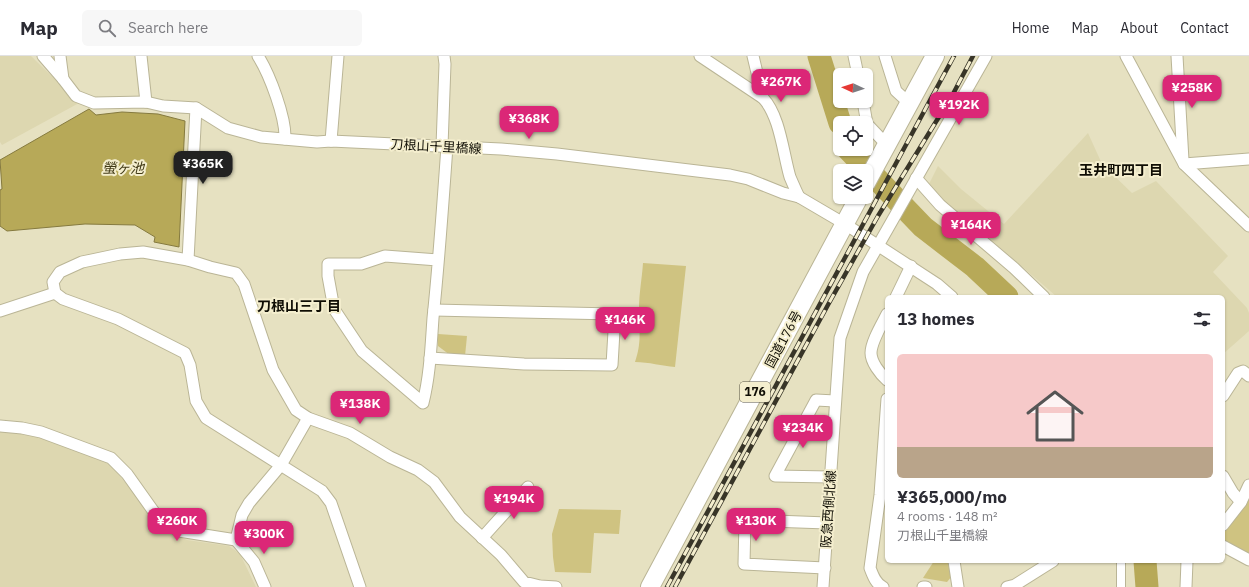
<!DOCTYPE html>
<meta charset="utf-8">
<style>
body{margin:0;font-family:"IBM Plex Sans","Noto Sans JP",sans-serif;background:#f7f7f7;color:#2b2b33;height:100vh;display:flex;flex-direction:column;font-size:15px;white-space:nowrap}
*{box-sizing:border-box;margin:0}
p{font-size:13px;color:#7c7c81}
.icon{flex:none;width:22px;height:22px;fill:none;stroke:currentColor;stroke-width:2;stroke-linecap:round;stroke-linejoin:round}
.map{position:relative;flex:1;overflow:hidden}
.sheet{position:absolute;left:885px;top:239px;width:340px;height:268px;display:flex;flex-direction:column;background:#fff;border-radius:6px;box-shadow:0 1px 3px #0004}
.sheet>*{flex:none}
.needle{width:26px;rotate:273deg}
.fabs{position:absolute;left:833px;top:12px;display:grid;gap:8px}
.fabs a{display:grid;place-items:center;width:40px;height:40px;border-radius:6px;background:#fff;box-shadow:0 1px 3px #0004;font-size:20px}
.price{position:absolute;translate:-50% -34px;padding:0 9px;border-radius:8px;background:#db2777;color:#fff;font-size:13px;line-height:26px;filter:drop-shadow(0 1px 2px #0008)}
.price::after{content:'';position:absolute;left:50%;top:24px;width:12px;height:9px;margin-left:-6px;background:inherit;clip-path:polygon(0 0,100% 0,50% 100%)}
.price.current{background:#222;color:#fff}
ul{padding:0;list-style:none}
li{display:grid;align-content:center;gap:8px;height:212px;padding:0 12px}
li span{display:grid;place-items:center;height:124px;border-radius:6px;color:#555}
li>.icon{margin-inline-start:auto}
span .icon{width:72px;height:72px;fill:#fffc;stroke-width:1}
li b{font-size:17px}
h2{display:flex;justify-content:space-between;align-items:center;height:48px;padding:0 12px;font-size:17px}
header{display:flex;align-items:center;gap:24px;box-sizing:border-box;height:56px;padding:0 20px;background:#fff;border-bottom:1px solid #e1e1e2}
header strong{font-size:19px}
nav{display:flex;gap:22px;margin-inline-start:auto;font-size:14px}
.search{width:280px;height:36px;background:#f7f7f7;display:flex;align-items:center;gap:10px;box-sizing:border-box;padding:0 14px;border-radius:6px;color:#7c7c81;font-size:15px}
.map>svg:first-child{display:block}
</style>
<header>
<strong>Map</strong>
<div class="search"><svg class="icon" aria-label="search" viewBox="0 0 24 24"><circle cx="10" cy="10" r="6"/><path d="M15 15l6 6"/></svg>Search here</div>
<nav><a>Home</a><a>Map</a><a>About</a><a>Contact</a></nav>
</header>
<div class="map">
<svg width="1249" height="531" viewBox="0 0 1249 531">
<rect width="100%" height="100%" fill="#e6e1c1"/>
<!-- built -->
<g fill="#ddd7b0">
<polygon points="0,0 31,0 79,47 2,89 0,86"/>
<polygon points="1088,77 1102,108 1132,137 1156,125 1228,200 1213,216 1247,252 1249,257 1249,275 1223,298 1223,241 1057,241 988,181 951,153 929,128 938,110 961,133 1004,168"/>
<polygon points="0,374 23,376 108,406 140,444 151,462 169,476 187,484 229,490 240,498 256,531 0,531"/>
</g>
<!-- green -->
<g fill="#cfc381">
<path d="M 643,207 L 686,210 L 675,311 C 662,310 649,306 635,306 C 642,286 639,274 639,253 C 639,238 642,222 643,207 Z"/>
<polygon points="438,278 467,280 465,300 450,299 438,290"/>
<polygon points="1249,438 1249,500 1223,486 1223,477 1241,454"/>
<polygon points="559,453 621,454 619,478 594,477 591,517 555,516 553,501 552,478"/>
<polygon points="934,505 950,505 952,520 947,526 923,522"/>
</g>
<!-- water -->
<polygon fill="#b7a958" stroke="#857a3f" points="89,53 96,59 122,56 158,58 185,65 179,191 154,186 155,181 135,169 85,168 7,175 0,170 0,134 2,133 0,104"/>
<g fill="none" stroke-linecap="round" stroke-linejoin="round">
<!-- river -->
<g stroke="#b7a958" stroke-width="23">
<polyline points="819,0 840,67"/>
<polyline points="848,93 923,171 975,211 1007,241"/>
<polyline points="1145,505 1147,531"/>
</g>
<!-- pedestrian casing -->
<g stroke="#bab596" stroke-width="10">
<polyline id="pedestrian" points="1121,531 1121,505"/>
</g>
<!-- minor casing -->
<g stroke="#bab596" stroke-width="13">
<g id="minor">
<polyline points="43,0 63,23 76,40 94,47 146,46 163,50 196,52 228,72 261,81 317,86 331,85 501,93 557,98 730,119 748,123 783,137 799,141 845,168 937,228 952,241"/>
<polyline points="60,0 63,23"/>
<polyline points="141,0 146,46"/>
<path d="M 258,0 C 270,19 286,62 285,83"/>
<path d="M 700,0 L 763,42 C 780,60 783,97 790,121 C 793,128 796,135 799,141"/>
<polyline points="753,0 763,42"/>
<polyline points="854,0 858,19"/>
<polyline points="885,0 896,35 909,47"/>
<polyline points="1126,0 1184,108 1249,170"/>
<polyline points="1177,0 1183,104"/>
<polyline points="863,45 867,68 887,89"/>
<polyline points="331,85 338,0"/>
<polyline points="442,90 445,8 444,0"/>
<polyline points="1184,108 1249,103"/>
<polyline points="916,122 940,149 1014,212 1044,241"/>
<polyline points="188,204 196,52"/>
<path d="M 438,204 L 385,200 L 361,208 L 328,208 L 328,220 L 334,253 L 362,295 L 423,347 C 430,319 431,290 433,262 C 439,205 443,147 447,90"/>
<polyline points="896,241 911,210"/>
<polyline points="0,255 55,237"/>
<path d="M 887,258 C 882,268 871,286 871,297 C 871,306 880,318 887,324"/>
<polyline points="430,302 524,308 612,309 615,258 434,254"/>
<polyline points="1223,340 1238,317 1243,315 1249,320"/>
<polyline points="0,370 22,372 41,376 111,402 127,418 154,456 164,466 179,475 236,484 242,459 249,447 281,409 308,362"/>
<polyline points="1223,420 1233,437 1241,446"/>
<polyline points="830,421 775,420 816,344 835,345"/>
<polyline points="1223,469 1241,446 1249,429"/>
<polyline points="482,482 528,431"/>
<polyline points="236,484 254,506 265,531"/>
<polyline points="1223,490 1249,504"/>
<polyline points="954,505 958,531"/>
<polyline points="825,512 744,508 745,464 827,467"/>
<polyline points="360,531 331,447 322,435 206,362 196,345 190,309 185,297 118,263 63,243 55,237 53,226 60,216 82,206 120,198 143,196 188,204 210,211 236,217 244,228 273,314 296,354 308,362 350,377 390,401 418,414 434,426 460,461 501,499 524,526 540,530 556,531"/>
<polyline points="823,531 840,282 863,216 986,0"/>
<path d="M 883,531 C 876,528 873,520 870,512 L 880,439 L 887,343"/>
<polyline points="923,531 926,531"/>
<polyline points="1007,531 1015,529 1053,505"/>
<polyline points="1186,531 1187,505"/>
</g>
</g>
<!-- trunk casing -->
<g stroke="#bab596" stroke-width="20">
<g id="trunk">
<polyline points="866,127 935,0"/>
<polyline points="650,531 859,141"/>
</g>
</g>
<!-- pedestrian -->
<use href="#pedestrian" stroke="#fff" stroke-width="8"/>
<!-- minor -->
<use href="#minor" stroke="#fff" stroke-width="11"/>
<!-- trunk -->
<use href="#trunk" stroke="#fff" stroke-width="18"/>
<!-- rail casing -->
<g stroke="#383528" stroke-width="4.5">
<g id="rail">
<polyline points="667,531 954,0"/>
<polyline points="675,531 829,247 878,160 953,38 973,0"/>
</g>
</g>
<!-- rail -->
<use href="#rail" stroke="#f4eece" stroke-width="3" stroke-dasharray="9" stroke-linecap="butt"/>
</g>
<g text-anchor="middle" stroke-width="4" stroke-linejoin="round" paint-order="stroke">
<!-- shield labels -->
<rect fill="#f4eece" stroke="#545041" stroke-width="1" x="740" y="326" width="30" height="20" rx="3"/>
<g font-size="12" font-weight="bold" fill="#0f0d04">
<text x="755" y="340">176</text>
</g>
<!-- street labels -->
<g font-size="13" fill="#0f0d04" stroke="#f4eece">
<text transform="translate(436 90) rotate(3)" y="5">刀根山千里橋線</text>
<text transform="translate(783 283) rotate(-62)" y="5">国道176号</text>
<text transform="translate(828 453) rotate(-86)" y="5">阪急西側北線</text>
</g>
<!-- water labels -->
<g font-size="14" font-style="italic" fill="#413a17" stroke="#f4eece">
<text x="123" y="117">螢ヶ池</text>
</g>
<!-- neighbourhood labels -->
<g font-size="14" font-weight="bold" fill="#0f0d04" stroke="#f4eece">
<text x="1121" y="119">玉井町四丁目</text>
<text x="299" y="255">刀根山三丁目</text>
</g>
</g>
</svg>
<div class="fabs">
<a><svg class="needle" viewBox="-14 -14 28 28"><path d="M0-13l5 13h-10z" fill="#e53935"/><path d="M0 13l5-13h-10z" fill="#7c7c81"/></svg></a>
<a><svg class="icon" aria-label="locate" viewBox="0 0 24 24"><circle cx="12" cy="12" r="6"/><path d="M12 2v4M12 18v4M2 12h4M18 12h4"/></svg></a>
<a><svg class="icon" aria-label="layers" viewBox="0 0 24 24"><path d="M12 4l9 5-9 5-9-5zM3 14l9 5 9-5"/></svg></a>
</div>
<b class="price" style="left:781px;top:47px">¥267K</b>
<b class="price" style="left:1192px;top:53px">¥258K</b>
<b class="price" style="left:959px;top:70px">¥192K</b>
<b class="price" style="left:529px;top:84px">¥368K</b>
<b class="price current" style="left:203px;top:129px">¥365K</b>
<b class="price" style="left:971px;top:190px">¥164K</b>
<b class="price" style="left:625px;top:285px">¥146K</b>
<b class="price" style="left:360px;top:369px">¥138K</b>
<b class="price" style="left:803px;top:393px">¥234K</b>
<b class="price" style="left:514px;top:464px">¥194K</b>
<b class="price" style="left:177px;top:486px">¥260K</b>
<b class="price" style="left:756px;top:486px">¥130K</b>
<b class="price" style="left:264px;top:499px">¥300K</b>
<section class="sheet">
<h2>13 homes<svg class="icon" aria-label="filters" viewBox="0 0 24 24"><path d="M4 7h16M4 17h16"/><circle cx="9" cy="7" r="2"/><circle cx="15" cy="17" r="2"/></svg></h2>
<ul>
<li><span style="background:linear-gradient(#f6c9c9 75%,#b9a48a 0)"><svg class="icon" aria-label="home" viewBox="0 0 24 24"><path d="M3 11l9-7 9 7M6 9v11h12V9"/></svg></span><div><b>¥365,000/mo</b><p>4 rooms · 148 m²</p><p>刀根山千里橋線</p></div></li>
</ul>
</section>
</div>
